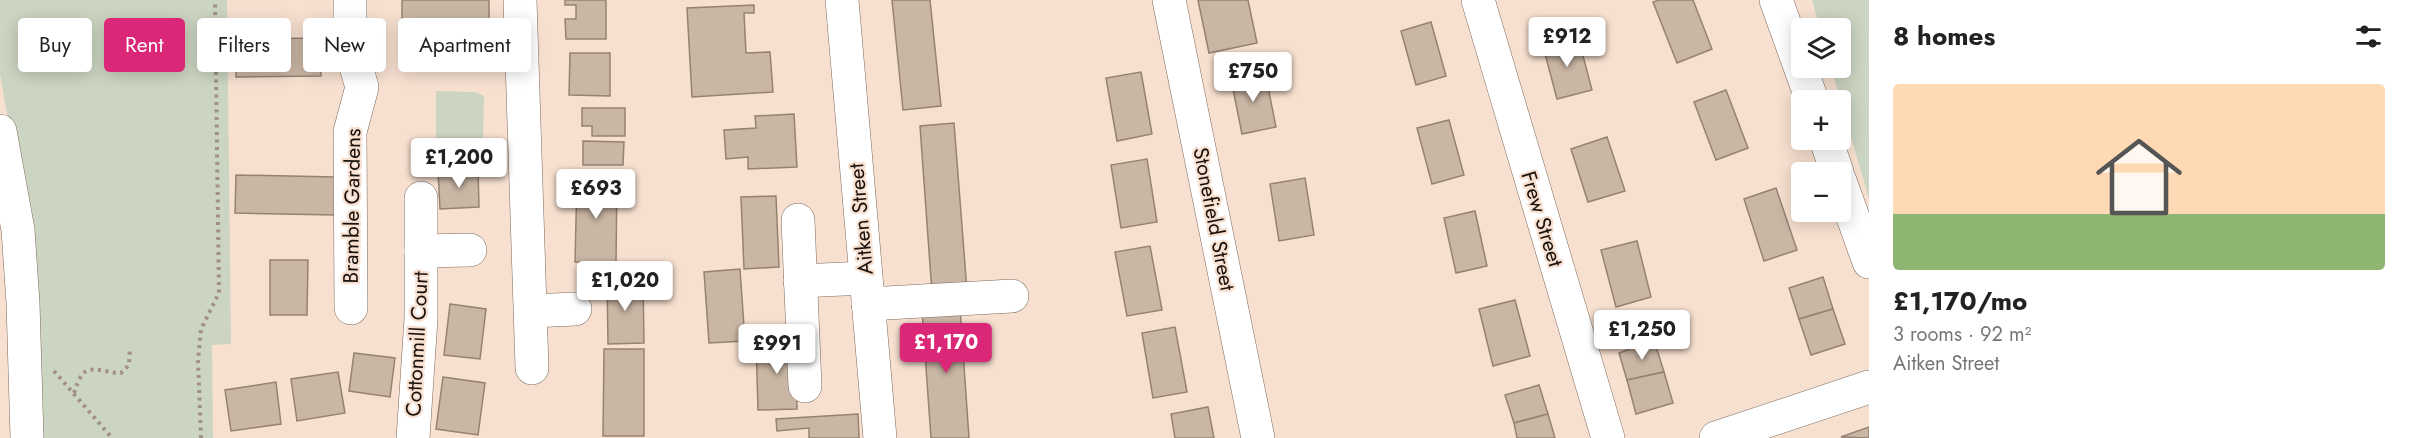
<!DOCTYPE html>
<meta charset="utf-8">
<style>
body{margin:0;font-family:Jost,sans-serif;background:#f6f6f6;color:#222;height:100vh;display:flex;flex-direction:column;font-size:22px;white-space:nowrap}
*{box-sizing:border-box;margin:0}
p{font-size:20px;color:#767676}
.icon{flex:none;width:33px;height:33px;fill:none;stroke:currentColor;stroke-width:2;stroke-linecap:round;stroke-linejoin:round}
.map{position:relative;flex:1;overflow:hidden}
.drawer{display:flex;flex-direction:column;background:#fff;width:540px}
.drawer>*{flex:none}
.hud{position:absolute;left:18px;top:18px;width:570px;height:54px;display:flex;gap:12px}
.tools{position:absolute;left:1791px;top:18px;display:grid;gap:12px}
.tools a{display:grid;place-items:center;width:60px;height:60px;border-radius:6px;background:#fff;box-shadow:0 3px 15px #0003;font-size:30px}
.price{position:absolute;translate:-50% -51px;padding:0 14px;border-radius:6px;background:#fff;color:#222;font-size:20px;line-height:39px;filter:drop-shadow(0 2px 3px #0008)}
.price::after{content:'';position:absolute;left:50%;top:36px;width:18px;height:14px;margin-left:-9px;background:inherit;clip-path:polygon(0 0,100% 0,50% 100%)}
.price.active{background:#db2777;color:#fff}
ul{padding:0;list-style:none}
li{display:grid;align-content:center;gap:12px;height:318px;padding:0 24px}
li span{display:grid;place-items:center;height:186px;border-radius:6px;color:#555}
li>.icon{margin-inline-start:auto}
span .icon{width:108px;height:108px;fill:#fffc;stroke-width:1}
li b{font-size:26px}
h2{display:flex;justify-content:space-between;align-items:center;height:72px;padding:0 24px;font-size:26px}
.tag{padding:0 21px;border-radius:6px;background:#fff;box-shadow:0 3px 15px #0003;font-size:21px;line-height:54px}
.tag.active{background:#db2777;color:#fff}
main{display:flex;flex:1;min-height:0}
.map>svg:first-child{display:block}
</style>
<main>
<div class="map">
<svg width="1869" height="438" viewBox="0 0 1869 438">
<rect width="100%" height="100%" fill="#f7e0d0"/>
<!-- green -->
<g fill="#cbd5c1">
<polygon points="0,0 227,0 231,344 212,345 213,438 41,438 28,234 0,74"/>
<polygon points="1812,0 1869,0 1869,199 1831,68 1840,68 1840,28 1820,28"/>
<polygon points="436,91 475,92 484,96 483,141 436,142"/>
</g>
<!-- building -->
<g fill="#cab6a4" stroke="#958272" stroke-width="1.5">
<polygon points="402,0 489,0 489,37 402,36"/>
<polygon points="565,0 606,0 606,39 566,39 565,19 576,19 576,5 565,5"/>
<polygon points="892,0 930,0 941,106 903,110"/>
<polygon points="1198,0 1248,0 1257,43 1209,53"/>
<polygon points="1660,0 1693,0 1712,49 1677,63 1653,2"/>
<polygon points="754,5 754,13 744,13 746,53 770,52 773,92 692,97 687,8"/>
<polygon points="1431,22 1446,76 1416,85 1401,31"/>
<polygon points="1578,37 1592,90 1557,99 1543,46"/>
<polygon points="320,38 321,76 236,77 236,39"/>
<polygon points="570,53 610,53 610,96 569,95"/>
<polygon points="1141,72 1152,134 1117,141 1106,78"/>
<polygon points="1265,72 1276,127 1242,134 1231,79"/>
<polygon points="1726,90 1748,148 1716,160 1694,102"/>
<polygon points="582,108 625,108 625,136 592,136 592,126 582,126"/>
<polygon points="794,114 797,167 748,169 748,157 726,159 724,130 756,128 755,116"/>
<polygon points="1449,120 1464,175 1432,184 1417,128"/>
<polygon points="954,123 967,291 932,293 920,126"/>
<polygon points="1607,137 1625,191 1588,202 1571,149"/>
<polygon points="583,141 624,142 623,165 583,165"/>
<polygon points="1147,159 1157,222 1121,228 1111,165"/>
<polygon points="478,169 479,207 440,209 438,171"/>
<polygon points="236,175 336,177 335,215 235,213"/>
<polygon points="577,177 617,177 616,262 575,262"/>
<polygon points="1305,178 1314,235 1279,241 1270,184"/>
<polygon points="1776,188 1797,250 1764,261 1744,199"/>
<polygon points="776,196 779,267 744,269 741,197"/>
<polygon points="1475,211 1487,266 1456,273 1444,218"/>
<polygon points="1637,241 1651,297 1616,307 1601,250"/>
<polygon points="1150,246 1162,310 1127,316 1115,252"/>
<polygon points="270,260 308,260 307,315 270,315"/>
<polygon points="740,269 745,341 709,343 704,272"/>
<polygon points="1823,277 1833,309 1799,319 1789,288"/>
<polygon points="607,280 643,280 644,343 608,344"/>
<polygon points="1515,300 1530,356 1493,366 1479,309"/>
<polygon points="450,304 486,309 480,359 444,355"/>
<polygon points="960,308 969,438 931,438 922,311"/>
<polygon points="1833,309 1845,344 1811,355 1799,319"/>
<polygon points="1175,327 1187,392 1153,398 1142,333"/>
<polygon points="795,340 797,409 758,410 756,342"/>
<polygon points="1654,340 1664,372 1627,380 1619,353"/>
<polygon points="604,349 644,349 644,436 603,436"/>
<polygon points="354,353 395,358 390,397 349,391"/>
<polygon points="338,372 345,413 297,421 291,379"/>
<polygon points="1664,372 1673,403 1636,414 1627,380"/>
<polygon points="443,377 485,383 478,435 436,429"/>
<polygon points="276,382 281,424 231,431 225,390"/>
<polygon points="1539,385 1548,414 1514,423 1505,395"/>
<polygon points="1208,407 1214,438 1175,438 1171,414"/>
<polygon points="858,414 859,438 809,438 809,428 777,431 776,419"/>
<polygon points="1548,414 1555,438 1517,438 1514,423"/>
<polygon points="1869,427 1869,438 1841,437"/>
</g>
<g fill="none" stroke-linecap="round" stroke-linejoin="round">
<!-- minor casing -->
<g stroke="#7d695b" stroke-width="34">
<g id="minor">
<polyline points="350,0 350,46 362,87 350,132 351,308"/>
<polyline points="520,0 532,368"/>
<polyline points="1169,0 1258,438"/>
<polyline points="1478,0 1608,438"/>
<polyline points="1776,0 1812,100"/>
<polyline points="0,131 18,230 23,303 27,438"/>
<polyline points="1826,140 1837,172"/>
<polyline points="1840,181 1869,262"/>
<polyline points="798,220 805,386"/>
<polyline points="421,251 470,250"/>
<polyline points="800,281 865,278"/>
<polyline points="868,304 1012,296"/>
<polyline points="531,311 575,309"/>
<polyline points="413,438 421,319 421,198"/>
<polyline points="1716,438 1869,387"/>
</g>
</g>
<!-- major casing -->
<g stroke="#7d695b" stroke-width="34">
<polyline id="major" points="842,0 880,438"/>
</g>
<!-- path -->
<g stroke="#a19084" stroke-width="4" stroke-dasharray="3 4.5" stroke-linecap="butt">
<polyline points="54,371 112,438"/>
<path d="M 74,393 C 76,388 77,383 80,378 C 87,362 108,374 121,373 L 129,365 L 130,347"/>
<polyline points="201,438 198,360 201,329 219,293 215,0"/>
</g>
<!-- minor -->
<use href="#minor" stroke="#fff" stroke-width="33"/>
<!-- major -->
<use href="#major" stroke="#fff" stroke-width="33"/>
</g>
<g text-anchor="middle" stroke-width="4.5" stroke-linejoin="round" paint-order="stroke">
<!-- street labels -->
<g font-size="21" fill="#18100b" stroke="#f7e0d0">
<text transform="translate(352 206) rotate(-89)" y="7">Bramble Gardens</text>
<text transform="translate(861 219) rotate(-95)" y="7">Aitken Street</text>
<text transform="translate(1214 219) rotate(79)" y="7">Stonefield Street</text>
<text transform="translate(1542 219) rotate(73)" y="7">Frew Street</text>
<text transform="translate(417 344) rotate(-87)" y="7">Cottonmill Court</text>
</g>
</g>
</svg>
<div class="tools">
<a><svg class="icon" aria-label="layers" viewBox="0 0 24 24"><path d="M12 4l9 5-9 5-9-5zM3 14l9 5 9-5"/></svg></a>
<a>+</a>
<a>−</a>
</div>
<b class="price" style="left:1567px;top:68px">£912</b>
<b class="price" style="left:1253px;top:103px">£750</b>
<b class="price" style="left:459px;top:189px">£1,200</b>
<b class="price" style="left:596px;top:220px">£693</b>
<b class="price" style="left:625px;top:312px">£1,020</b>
<b class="price" style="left:1642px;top:361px">£1,250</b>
<b class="price active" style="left:946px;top:374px">£1,170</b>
<b class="price" style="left:777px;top:375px">£991</b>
<div class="hud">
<a class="tag">Buy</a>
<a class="tag active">Rent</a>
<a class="tag">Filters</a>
<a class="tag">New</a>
<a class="tag">Apartment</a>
</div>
</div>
<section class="drawer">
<h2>8 homes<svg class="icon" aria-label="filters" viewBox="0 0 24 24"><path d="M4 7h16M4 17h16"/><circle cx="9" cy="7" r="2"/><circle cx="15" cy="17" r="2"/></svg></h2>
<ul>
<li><span style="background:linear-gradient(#ffd9b3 70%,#8fb573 0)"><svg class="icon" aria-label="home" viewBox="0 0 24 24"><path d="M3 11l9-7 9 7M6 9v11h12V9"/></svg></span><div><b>£1,170/mo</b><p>3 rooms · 92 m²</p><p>Aitken Street</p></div></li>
</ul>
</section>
</main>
